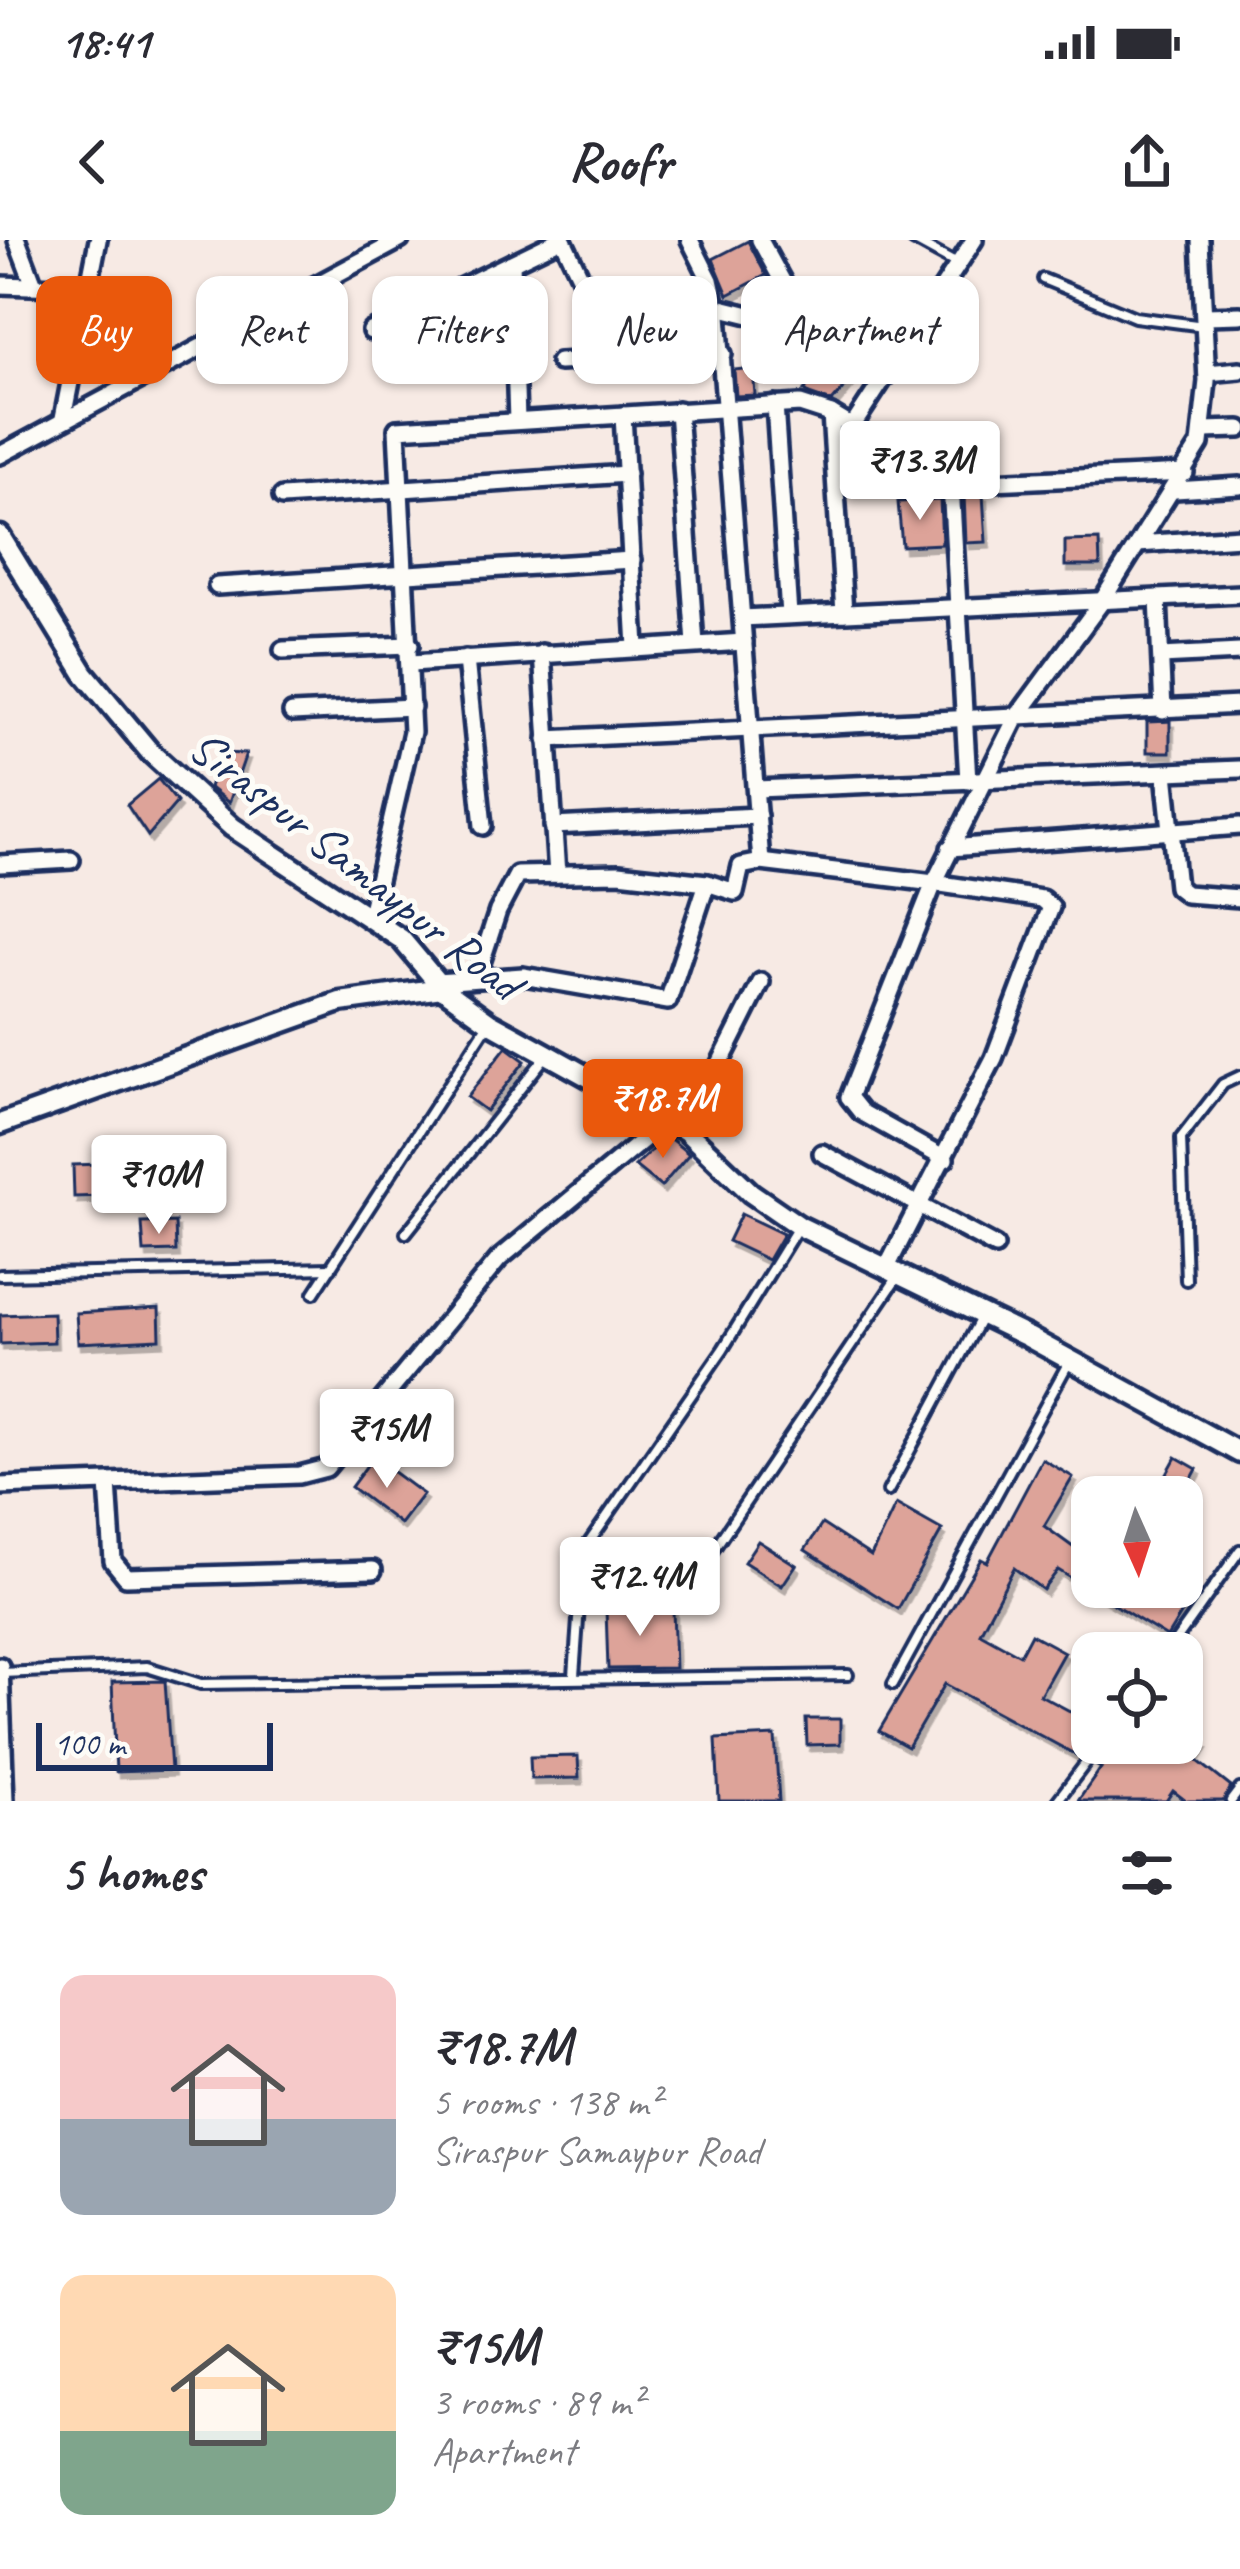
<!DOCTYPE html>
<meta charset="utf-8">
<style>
body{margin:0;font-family:Caveat,sans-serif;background:#f7f7f7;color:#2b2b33;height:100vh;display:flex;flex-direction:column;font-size:45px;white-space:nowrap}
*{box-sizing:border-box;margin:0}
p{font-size:39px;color:#7c7c81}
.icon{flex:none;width:66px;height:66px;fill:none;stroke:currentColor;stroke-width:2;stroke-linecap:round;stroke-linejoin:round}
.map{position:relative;height:1561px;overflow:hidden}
.panel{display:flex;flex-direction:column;background:#fff;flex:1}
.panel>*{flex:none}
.hud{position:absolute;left:36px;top:36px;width:1170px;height:108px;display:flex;gap:24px}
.needle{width:78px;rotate:177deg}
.buttons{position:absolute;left:1071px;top:1236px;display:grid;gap:24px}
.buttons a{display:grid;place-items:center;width:132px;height:132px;border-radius:24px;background:#fff;box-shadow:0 3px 9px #0004;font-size:60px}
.scale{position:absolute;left:36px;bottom:30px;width:237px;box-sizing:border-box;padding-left:12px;border:6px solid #1b2f5e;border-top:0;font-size:33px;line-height:42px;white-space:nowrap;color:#1b2f5e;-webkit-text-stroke:9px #fdfcf7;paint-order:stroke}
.price{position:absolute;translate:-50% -102px;padding:0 27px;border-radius:12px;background:#fff;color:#222;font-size:39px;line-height:78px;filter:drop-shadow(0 3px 6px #0008)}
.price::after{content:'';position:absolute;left:50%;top:72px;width:36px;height:27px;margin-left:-18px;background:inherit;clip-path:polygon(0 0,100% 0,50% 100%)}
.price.current{background:#ea580c;color:#fff}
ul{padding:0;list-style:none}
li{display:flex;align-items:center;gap:36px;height:300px;padding:0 60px}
li span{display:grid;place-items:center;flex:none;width:336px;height:240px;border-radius:24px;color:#555}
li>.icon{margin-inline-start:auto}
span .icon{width:144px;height:144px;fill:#fffc;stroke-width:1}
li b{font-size:51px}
h2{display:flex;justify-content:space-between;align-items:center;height:144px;padding:0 60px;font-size:51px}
.pill{padding:0 42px;border-radius:24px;background:#fff;box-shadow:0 3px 9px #0004;font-size:42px;line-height:108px}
.pill.current{background:#ea580c;color:#fff}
.status{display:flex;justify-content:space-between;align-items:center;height:84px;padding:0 60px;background:#fff;direction:ltr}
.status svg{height:33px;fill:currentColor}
header{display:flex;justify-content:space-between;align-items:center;height:156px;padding:0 60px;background:#fff;font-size:54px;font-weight:600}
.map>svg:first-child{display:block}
</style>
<div class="status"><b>18:41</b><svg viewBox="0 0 49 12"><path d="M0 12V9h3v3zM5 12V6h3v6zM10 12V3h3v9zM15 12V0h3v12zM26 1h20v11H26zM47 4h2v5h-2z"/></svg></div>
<header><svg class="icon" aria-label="back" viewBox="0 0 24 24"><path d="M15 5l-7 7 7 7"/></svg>Roofr<svg class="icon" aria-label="share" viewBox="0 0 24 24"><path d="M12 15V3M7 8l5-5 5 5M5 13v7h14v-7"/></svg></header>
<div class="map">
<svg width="1240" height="1561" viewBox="0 0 1240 1561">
<defs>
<filter id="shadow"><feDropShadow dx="3.5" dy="6" stdDeviation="0" flood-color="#0004"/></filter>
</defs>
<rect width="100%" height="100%" fill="#f7eae4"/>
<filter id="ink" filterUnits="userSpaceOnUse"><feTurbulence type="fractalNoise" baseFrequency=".00833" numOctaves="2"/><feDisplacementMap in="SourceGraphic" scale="24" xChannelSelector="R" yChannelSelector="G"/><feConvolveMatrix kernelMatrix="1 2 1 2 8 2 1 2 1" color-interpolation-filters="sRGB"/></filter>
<g filter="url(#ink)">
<!-- building -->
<g fill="#dda399" stroke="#1b2f5e" stroke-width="3" filter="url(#shadow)">
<polygon points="748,1 766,35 728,55 713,19"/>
<polygon points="836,113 858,132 832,162 809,154 804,150"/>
<polygon points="753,128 755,155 736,156 734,130"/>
<polygon points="983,254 986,302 966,303 964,255"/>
<polygon points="940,260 942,304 902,306 898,262"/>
<polygon points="1099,300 1100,326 1065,326 1065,301"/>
<polygon points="1170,481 1170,512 1147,512 1147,482"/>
<polygon points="221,513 246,514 229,563 209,547"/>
<polygon points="158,539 177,562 148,596 127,565"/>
<polygon points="506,807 525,821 486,871 467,857"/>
<polygon points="667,896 689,914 661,947 635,926"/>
<polygon points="101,924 102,956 74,957 73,925"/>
<polygon points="741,974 783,994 768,1020 728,1001"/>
<polygon points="175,982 176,1011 144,1012 142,983"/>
<polygon points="159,1068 160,1099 78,1103 76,1073"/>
<polygon points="53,1073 54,1102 0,1104 0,1075"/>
<polygon points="373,1217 423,1254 400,1284 351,1247"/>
<polygon points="1176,1217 1197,1229 1182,1257 1154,1257"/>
<polygon points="1042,1219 1073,1237 1044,1286 1073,1307 1092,1277 1092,1347 1173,1347 1169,1356 1186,1366 1167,1397 1058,1330 1043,1350 1014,1328 980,1393 1020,1415 1031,1394 1064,1412 1040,1455 1092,1483 1092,1501 1080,1517 945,1444 908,1507 879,1491 981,1319 987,1322"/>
<polygon points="896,1264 942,1290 898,1369 805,1310 822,1284 871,1316"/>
<polygon points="758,1301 796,1325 782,1346 744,1322"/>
<polygon points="606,1369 673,1369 675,1428 608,1429"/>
<polygon points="165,1441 171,1530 116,1532 112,1442"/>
<polygon points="806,1479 840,1479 840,1504 807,1505"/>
<polygon points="1182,1488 1204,1503 1194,1518 1231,1547 1223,1561 1186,1561 1173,1551 1166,1561 1078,1561 1101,1528 1095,1525 1109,1503 1182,1503"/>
<polygon points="775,1496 779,1561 719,1561 716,1499"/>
<polygon points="578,1516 579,1538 531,1539 530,1517"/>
</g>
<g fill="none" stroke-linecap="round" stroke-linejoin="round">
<!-- service casing -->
<g stroke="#1b2f5e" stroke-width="16">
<g id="service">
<polyline points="913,0 957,24"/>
<polyline points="1043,39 1135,77 1204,86"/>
<polyline points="406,993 546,816"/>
<polyline points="0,1035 331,1028"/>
<polyline points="1186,1040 1181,898 1223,844 1240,836"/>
<polyline points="314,1053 488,784"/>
<polyline points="888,1251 982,1076"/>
<polyline points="576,1373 577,1320 723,1109 798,987"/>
<polyline points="1167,1413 1240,1310"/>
<polyline points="1,1433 147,1427 201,1444 848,1435"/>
<path d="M 574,1436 L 579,1366 C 612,1341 664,1368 695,1337 L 897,1038"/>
<polyline points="893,1444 1070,1120"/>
<polyline points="1057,1561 1101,1503"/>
<polyline points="1231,1561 1240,1549"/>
</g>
</g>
<!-- minor casing -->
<g stroke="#1b2f5e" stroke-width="24">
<g id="minor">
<polyline points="17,0 34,45"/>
<polyline points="563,0 619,119"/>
<polyline points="690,0 710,40 718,75 761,622"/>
<polyline points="512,23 517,181"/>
<polyline points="0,45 89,48"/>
<polyline points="717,67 790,85 799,82 798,70 760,0"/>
<polyline points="1206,76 1240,75"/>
<polyline points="371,91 559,0"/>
<polyline points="559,122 723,114"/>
<polyline points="1207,133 1240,130"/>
<polyline points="775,165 789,375"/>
<polyline points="678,170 695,404"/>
<polyline points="831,174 844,373"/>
<polyline points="623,175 636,407"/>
<polyline points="63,178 98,0"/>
<polyline points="852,187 974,0"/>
<polyline points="1203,190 1240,189"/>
<polyline points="0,215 400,0"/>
<polyline points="951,245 968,541"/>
<polyline points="1175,250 1240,246"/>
<polyline points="282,257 627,234"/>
<polyline points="1138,304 1240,297"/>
<polyline points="217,346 632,320"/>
<polyline points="1158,358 1163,471"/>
<polyline points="742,378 1240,354"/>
<polyline points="283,410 410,405"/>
<polyline points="542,413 557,634"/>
<polyline points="1161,416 1240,412"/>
<polyline points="466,419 483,586"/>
<polyline points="411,423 744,402"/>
<polyline points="292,473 412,467"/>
<polyline points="547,499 1240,465"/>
<polyline points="1165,533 1177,647 1186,654 1240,658"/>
<polyline points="756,549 1240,529"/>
<polyline points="553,586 758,576"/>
<polyline points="950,608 1240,586"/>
<polyline points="0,624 71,620"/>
<polyline points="369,679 412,492 397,189 800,164 831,174 947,244 1185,233"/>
<polyline points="476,738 498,671 517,635 619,633 707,643"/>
<polyline points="437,742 523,736 668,761 707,643 735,652 741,626 761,622 934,643 849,857 861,872 945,919"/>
<polyline points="686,891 761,742"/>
<polyline points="822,913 995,1006"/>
<polyline points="887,1027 994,818 1051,667 1042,659 934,643 1016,478 1102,361 1200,204 1207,141 1200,0"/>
<polyline points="108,1243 113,1321 126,1337 373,1330"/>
<polyline points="0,1246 299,1235 326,1228 499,1019 667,880"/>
<polyline points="0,1426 5,1561"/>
</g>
</g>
<!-- tertiary casing -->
<g stroke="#1b2f5e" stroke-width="27">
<g id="tertiary">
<polyline points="0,296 84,433 150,512 232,587 401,699 442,748 489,782 686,891 751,953 799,986 1028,1097 1240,1213"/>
<polyline points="0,884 340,762 442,748"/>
</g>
</g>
<!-- service -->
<use href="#service" stroke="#fdfcf7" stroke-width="8"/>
<!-- minor -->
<use href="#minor" stroke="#fdfcf7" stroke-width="15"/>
<!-- tertiary -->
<use href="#tertiary" stroke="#fdfcf7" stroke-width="18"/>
</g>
</g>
<g text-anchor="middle" stroke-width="10" stroke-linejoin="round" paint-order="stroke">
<!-- street labels -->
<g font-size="48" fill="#1b2f5e" stroke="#fdfcf7">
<text transform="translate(356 624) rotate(38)" y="17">Siraspur Samaypur Road</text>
</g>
</g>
</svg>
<div class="buttons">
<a><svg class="needle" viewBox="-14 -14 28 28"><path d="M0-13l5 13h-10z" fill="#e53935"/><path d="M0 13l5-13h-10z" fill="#7c7c81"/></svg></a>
<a><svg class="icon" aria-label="locate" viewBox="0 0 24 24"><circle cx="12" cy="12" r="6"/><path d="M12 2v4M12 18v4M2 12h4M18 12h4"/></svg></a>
</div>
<div class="scale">100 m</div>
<b class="price" style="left:920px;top:283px">₹13.3M</b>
<b class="price current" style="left:663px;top:921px">₹18.7M</b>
<b class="price" style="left:159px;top:997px">₹10M</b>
<b class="price" style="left:387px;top:1251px">₹15M</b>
<b class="price" style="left:640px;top:1399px">₹12.4M</b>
<div class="hud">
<a class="pill current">Buy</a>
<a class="pill">Rent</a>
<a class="pill">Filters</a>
<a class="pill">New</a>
<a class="pill">Apartment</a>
</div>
</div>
<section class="panel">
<h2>5 homes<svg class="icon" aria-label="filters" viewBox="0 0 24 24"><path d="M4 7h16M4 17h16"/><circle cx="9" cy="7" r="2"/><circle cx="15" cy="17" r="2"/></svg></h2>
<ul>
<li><span style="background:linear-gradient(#f6c9c9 60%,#9aa5b1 0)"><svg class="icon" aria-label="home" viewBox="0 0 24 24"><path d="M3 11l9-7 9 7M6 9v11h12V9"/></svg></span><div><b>₹18.7M</b><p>5 rooms · 138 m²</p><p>Siraspur Samaypur Road</p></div></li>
<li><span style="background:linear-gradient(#ffd9b3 65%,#7fa58c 0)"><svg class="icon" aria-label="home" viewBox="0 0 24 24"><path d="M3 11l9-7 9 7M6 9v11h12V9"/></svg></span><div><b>₹15M</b><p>3 rooms · 89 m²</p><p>Apartment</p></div></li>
</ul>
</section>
